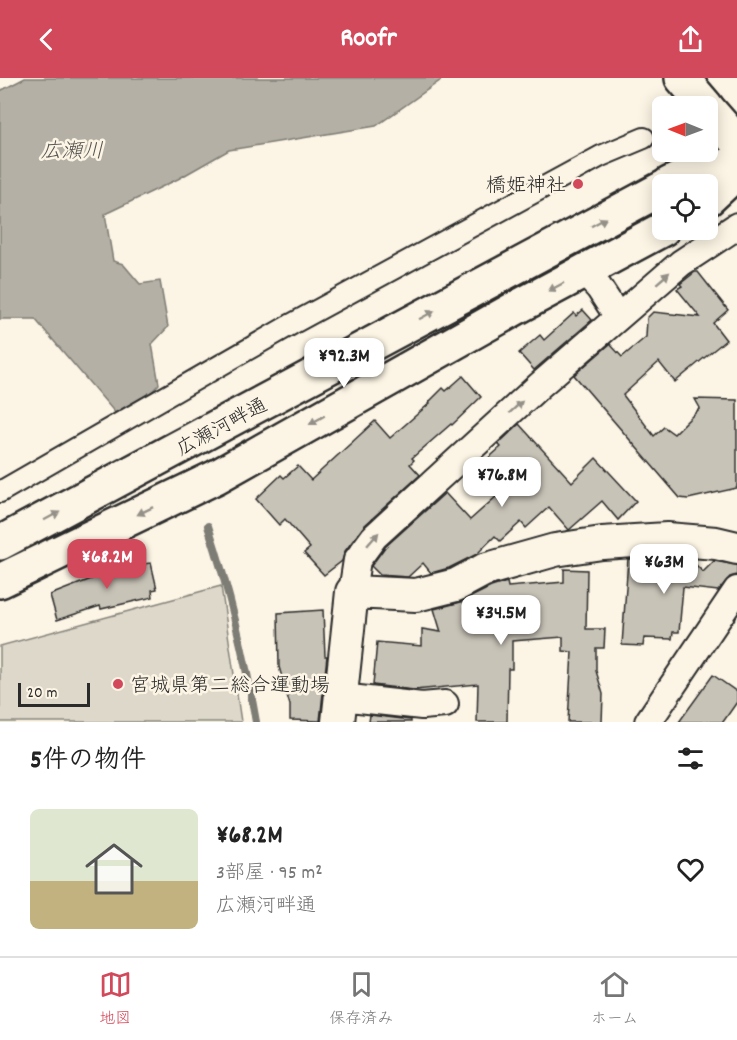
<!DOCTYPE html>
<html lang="ja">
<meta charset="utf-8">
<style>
body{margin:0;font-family:Dekko,"Klee One",sans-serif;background:#f2f2f2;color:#222;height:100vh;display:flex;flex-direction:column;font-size:22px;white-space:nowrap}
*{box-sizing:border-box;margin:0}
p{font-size:20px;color:#767676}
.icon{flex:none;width:33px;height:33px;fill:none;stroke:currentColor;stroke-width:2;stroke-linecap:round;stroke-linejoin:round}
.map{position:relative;height:644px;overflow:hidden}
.details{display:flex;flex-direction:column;background:#fff;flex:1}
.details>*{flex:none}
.needle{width:39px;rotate:271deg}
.controls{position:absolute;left:652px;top:18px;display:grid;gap:12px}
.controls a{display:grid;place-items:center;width:66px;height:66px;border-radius:9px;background:#fff;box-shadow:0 3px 15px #0003;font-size:30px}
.scale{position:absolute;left:18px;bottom:15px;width:72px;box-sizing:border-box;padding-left:6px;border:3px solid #2b2b2b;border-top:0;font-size:16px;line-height:21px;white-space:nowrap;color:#2b2b2b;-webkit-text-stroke:4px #fcf5e5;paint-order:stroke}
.price{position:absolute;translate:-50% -51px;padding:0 14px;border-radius:12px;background:#fff;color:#222;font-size:20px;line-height:39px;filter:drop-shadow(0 2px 3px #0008)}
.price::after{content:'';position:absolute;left:50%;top:36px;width:18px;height:14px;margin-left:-9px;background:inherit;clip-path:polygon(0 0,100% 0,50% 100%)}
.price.on{background:#d1495b;color:#fff}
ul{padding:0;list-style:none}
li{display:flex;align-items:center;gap:18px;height:150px;padding:0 30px}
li+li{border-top:2px solid #e0e0e0}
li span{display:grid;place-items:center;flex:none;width:168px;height:120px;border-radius:9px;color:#555}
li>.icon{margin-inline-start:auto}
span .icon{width:72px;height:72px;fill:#fffc;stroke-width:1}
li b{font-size:26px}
h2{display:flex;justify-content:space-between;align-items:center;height:72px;padding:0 30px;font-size:26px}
header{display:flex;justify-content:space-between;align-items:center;height:78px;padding:0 30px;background:#d1495b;color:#fff;font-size:27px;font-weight:700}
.tab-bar{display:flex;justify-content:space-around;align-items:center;height:84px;border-top:2px solid #e0e0e0;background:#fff;font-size:16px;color:#767676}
.tab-bar a{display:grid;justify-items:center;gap:3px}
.tab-bar .on{color:#d1495b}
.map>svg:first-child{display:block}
</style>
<header><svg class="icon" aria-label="back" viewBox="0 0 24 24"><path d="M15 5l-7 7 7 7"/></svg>Roofr<svg class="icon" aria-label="share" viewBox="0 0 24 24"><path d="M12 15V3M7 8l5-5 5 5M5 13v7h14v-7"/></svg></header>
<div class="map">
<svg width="737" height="644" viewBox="0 0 737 644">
<rect width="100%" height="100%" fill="#fcf5e5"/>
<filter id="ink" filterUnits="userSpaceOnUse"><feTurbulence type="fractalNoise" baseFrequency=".0167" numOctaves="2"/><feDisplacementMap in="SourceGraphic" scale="12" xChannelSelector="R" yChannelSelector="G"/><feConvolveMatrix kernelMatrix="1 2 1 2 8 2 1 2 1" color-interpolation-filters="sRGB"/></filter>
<g filter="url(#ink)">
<!-- green -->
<polygon fill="#ded8ca" stroke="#84827a" stroke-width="1.5" points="221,508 241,644 0,644 0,568"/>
<!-- water -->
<polygon fill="#b4b0a5" stroke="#7d7b74" stroke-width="1.5" points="25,0 444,0 376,48 229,72 178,101 105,136 113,183 123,186 140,206 160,203 168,249 152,266 159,306 123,344 35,241 0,241 0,13"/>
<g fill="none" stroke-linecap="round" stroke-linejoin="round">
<!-- stream -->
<path stroke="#7d7b74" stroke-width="8" d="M 208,448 C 229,512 245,578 256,644"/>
</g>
<!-- building -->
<g fill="#c8c3b7" stroke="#2b2b2b" stroke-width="1.5">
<polygon points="695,194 698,194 728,232 713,245 726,262 675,304 659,284 623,317 654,358 664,349 674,356 700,330 695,321 737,322 737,410 688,421 680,420 574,297 610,266 622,279 646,259 647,240 653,234 700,239 677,211 682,208 680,206"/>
<polygon points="583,232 592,242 534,292 519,275 540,257 544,262 574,235 576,238"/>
<polygon points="463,298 481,319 452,347 451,346 412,380 414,382 410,386 420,397 364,448 345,473 342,483 324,497 304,475 310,470 285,441 279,447 256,421 281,397 284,400 298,388 311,402 375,343 390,360 430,325 429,324 443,310 446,313"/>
<polygon points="519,346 572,404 596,380 636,423 618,442 602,423 569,452 549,429 526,450 521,444 500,463 495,458 477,476 449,490 431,495 423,485 408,499 380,497 371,488 385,469 445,415 470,442 498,417 475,392 501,369 498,366"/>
<polygon points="649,480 649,482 694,485 703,494 714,483 737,487 737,497 730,499 718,513 683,509 679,554 673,554 672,561 644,560 643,568 622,567 628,481"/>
<polygon points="142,483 143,486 151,485 157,511 152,512 153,519 101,531 100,528 57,542 50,517 99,498 98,493"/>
<polygon points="564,491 587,492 586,551 605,551 604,570 596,570 596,593 603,616 602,644 568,644 572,574 563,573 563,559 512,563 512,591 508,591 507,644 477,644 478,606 414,612 373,607 377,564 422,568 422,551 441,554 434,531 461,524 491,509 507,504 508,509 564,504"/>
<polygon points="323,532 325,578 327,578 320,643 290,642 290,627 286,614 289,600 282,599 279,589 278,535"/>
<polygon points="713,597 737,614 737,624 723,644 679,644"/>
<polygon points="370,637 411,642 411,644 369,644"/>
</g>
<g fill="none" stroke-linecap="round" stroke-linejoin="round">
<!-- pedestrian casing -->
<g stroke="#2b2b2b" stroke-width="24">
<polyline id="pedestrian" points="0,414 292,246 601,78 644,60"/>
</g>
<!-- minor casing -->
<g stroke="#2b2b2b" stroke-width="30">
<g id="minor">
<polyline points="584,194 599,210 618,239"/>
<polyline points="352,514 357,482 374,459 540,307 681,185 737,148"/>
<polyline points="341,619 422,628 445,626"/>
<polyline points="648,644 737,512"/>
</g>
</g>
<!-- tertiary casing -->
<g stroke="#2b2b2b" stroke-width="36">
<polyline id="tertiary" points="338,644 352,514 416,517 456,507 484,492 555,472 602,465 667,461 716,465 737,470"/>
</g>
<!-- secondary casing -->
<g stroke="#2b2b2b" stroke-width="38">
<g id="secondary">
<polyline points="669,106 679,101 737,85"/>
<polyline points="708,121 737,94"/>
<polyline points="0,465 663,110"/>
<polyline points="0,503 216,399 514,231 663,151"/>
</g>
</g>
<!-- primary casing -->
<g stroke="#2b2b2b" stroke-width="38">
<g id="primary">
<polyline points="682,0 706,28"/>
<polyline points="708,31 737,64"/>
</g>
</g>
<!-- pedestrian -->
<use href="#pedestrian" stroke="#fcf5e5" stroke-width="20"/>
<!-- minor -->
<use href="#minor" stroke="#fcf5e5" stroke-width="26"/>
<!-- tertiary -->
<use href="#tertiary" stroke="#fcf5e5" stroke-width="32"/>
<!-- secondary -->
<use href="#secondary" stroke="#fcf5e5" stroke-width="33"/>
<!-- primary -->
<use href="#primary" stroke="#fcf5e5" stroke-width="33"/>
</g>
<!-- one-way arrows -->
<defs><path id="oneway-solid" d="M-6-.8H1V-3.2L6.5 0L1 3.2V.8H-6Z" transform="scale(1.5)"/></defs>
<g fill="#949088">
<use href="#oneway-solid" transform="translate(599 144) rotate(-28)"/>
<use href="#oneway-solid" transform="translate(663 200) rotate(-41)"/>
<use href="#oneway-solid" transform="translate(556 209) rotate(152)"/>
<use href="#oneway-solid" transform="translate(427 237) rotate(-28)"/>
<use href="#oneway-solid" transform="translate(516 329) rotate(-42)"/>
<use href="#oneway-solid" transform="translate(317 342) rotate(150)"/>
<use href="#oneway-solid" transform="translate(145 433) rotate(154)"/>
<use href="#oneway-solid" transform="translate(52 438) rotate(-28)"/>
<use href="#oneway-solid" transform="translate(373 461) rotate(-49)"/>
</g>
</g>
<!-- markers -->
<g fill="#d1495b" stroke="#fcf5e5" stroke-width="2">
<circle cx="578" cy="106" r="6"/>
<circle cx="118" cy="606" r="6"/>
</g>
<g text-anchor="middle" stroke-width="5" stroke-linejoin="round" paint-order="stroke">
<!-- poi labels -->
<g font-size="20" fill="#2b2b2b" stroke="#fcf5e5" text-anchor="end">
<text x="566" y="113">橋姫神社</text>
<text x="130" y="613" text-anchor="start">宮城県第二総合運動場</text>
</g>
<!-- street labels -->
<g font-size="20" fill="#2b2b2b" stroke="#fcf5e5">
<text transform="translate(221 348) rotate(-28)" y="7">広瀬河畔通</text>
</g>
<!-- water labels -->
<g font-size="21" font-style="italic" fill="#545350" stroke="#fcf5e5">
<text x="72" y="79">広瀬川</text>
</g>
</g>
</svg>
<div class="controls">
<a><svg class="needle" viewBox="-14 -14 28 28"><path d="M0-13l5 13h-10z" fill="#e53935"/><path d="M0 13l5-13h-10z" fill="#767676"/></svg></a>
<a><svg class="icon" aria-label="locate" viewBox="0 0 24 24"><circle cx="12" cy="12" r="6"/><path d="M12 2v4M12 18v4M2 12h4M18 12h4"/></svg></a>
</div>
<div class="scale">20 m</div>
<b class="price" style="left:344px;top:311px">¥92.3M</b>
<b class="price" style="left:502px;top:430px">¥76.8M</b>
<b class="price on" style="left:107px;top:512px">¥68.2M</b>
<b class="price" style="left:664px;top:517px">¥63M</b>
<b class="price" style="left:501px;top:568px">¥34.5M</b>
</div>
<section class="details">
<h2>5件の物件<svg class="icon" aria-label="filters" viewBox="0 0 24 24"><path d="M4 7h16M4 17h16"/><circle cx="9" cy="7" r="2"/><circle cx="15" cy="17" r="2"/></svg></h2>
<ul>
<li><span style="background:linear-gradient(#dfe7d0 60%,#c2b280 0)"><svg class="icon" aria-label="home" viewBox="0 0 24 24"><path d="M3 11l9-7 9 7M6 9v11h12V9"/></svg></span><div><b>¥68.2M</b><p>3部屋 · 95 m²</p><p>広瀬河畔通</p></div><svg class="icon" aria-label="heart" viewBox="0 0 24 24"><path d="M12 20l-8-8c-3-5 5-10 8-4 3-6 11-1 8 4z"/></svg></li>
</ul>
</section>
<nav class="tab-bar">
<a class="on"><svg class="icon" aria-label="map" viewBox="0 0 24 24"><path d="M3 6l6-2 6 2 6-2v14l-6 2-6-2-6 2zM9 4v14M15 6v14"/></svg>地図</a>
<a><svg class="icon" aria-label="saved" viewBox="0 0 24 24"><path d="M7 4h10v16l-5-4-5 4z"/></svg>保存済み</a>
<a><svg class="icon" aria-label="home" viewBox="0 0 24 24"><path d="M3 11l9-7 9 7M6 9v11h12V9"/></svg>ホーム</a>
</nav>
